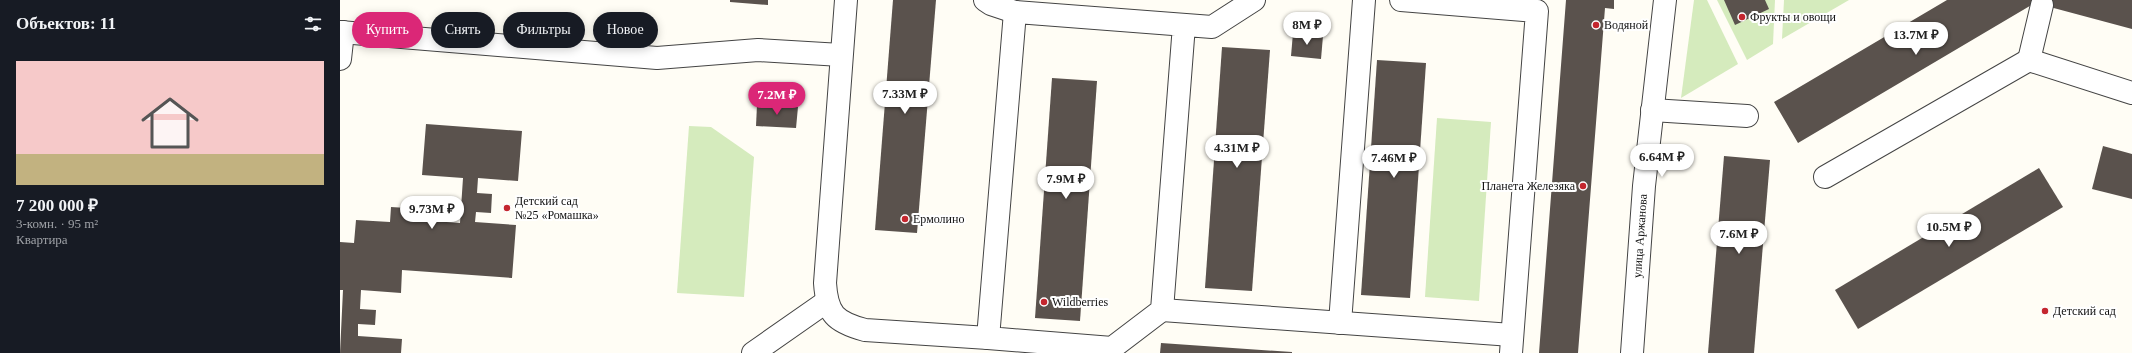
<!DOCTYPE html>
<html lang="ru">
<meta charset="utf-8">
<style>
body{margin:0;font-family:Georgia,serif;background:#20242c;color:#f1f3f6;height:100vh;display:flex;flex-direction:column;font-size:15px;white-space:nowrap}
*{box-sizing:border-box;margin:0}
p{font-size:13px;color:#9ea1a6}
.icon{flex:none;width:22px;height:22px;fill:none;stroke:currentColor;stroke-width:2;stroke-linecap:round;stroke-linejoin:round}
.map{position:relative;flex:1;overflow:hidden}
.side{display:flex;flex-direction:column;background:#171b24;width:340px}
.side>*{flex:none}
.guide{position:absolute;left:12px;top:12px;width:380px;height:36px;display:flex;gap:8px}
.price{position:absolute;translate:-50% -34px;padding:0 9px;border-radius:14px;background:#fff;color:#222;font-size:13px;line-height:26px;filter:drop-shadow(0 1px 2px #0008)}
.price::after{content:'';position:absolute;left:50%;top:24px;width:12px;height:9px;margin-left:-6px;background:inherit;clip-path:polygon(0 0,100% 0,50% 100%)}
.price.selected{background:#db2777;color:#fff}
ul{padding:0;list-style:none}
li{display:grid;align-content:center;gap:8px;height:212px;padding:0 16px}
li+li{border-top:1px solid #363941}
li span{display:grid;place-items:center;height:124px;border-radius:0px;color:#555}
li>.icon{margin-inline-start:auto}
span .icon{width:72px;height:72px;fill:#fffc;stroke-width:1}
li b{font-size:17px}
h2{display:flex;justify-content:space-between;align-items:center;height:48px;padding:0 16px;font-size:17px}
.pill{padding:0 14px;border-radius:18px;background:#171b24;box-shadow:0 2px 10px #0003;font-size:14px;line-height:36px}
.pill.selected{background:#db2777;color:#fff}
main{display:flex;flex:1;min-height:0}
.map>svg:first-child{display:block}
</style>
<main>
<section class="side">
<h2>Объектов: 11<svg class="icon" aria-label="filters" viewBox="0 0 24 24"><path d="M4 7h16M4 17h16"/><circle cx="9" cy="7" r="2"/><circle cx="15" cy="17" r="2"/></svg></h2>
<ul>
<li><span style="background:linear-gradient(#f6c9c9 75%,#c2b280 0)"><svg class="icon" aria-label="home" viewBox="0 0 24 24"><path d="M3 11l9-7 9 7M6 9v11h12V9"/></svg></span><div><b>7 200 000 ₽</b><p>3-комн. · 95 m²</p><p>Квартира</p></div></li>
</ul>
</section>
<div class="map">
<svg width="1792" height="353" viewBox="0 0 1792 353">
<rect width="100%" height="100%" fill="#fffdf5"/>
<!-- green -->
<g fill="#d5ebbd">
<polygon points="1354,0 1367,0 1398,64 1341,98"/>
<polygon points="1377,0 1435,0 1433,44 1407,60"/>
<polygon points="1444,0 1509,0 1442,39"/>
<polygon points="1097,118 1151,122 1139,301 1085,297"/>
<polygon points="349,126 371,127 414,157 404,297 337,293"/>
</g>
<!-- building -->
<g fill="#5a524d">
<polygon points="390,0 428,0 428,5 390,2"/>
<polygon points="553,0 596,0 577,233 535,230"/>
<polygon points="1226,0 1274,0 1274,9 1265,8 1238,353 1199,353"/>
<polygon points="1384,0 1425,0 1429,9 1395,25"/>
<polygon points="1607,0 1792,0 1792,29 1695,3 1458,143 1434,102"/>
<polygon points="953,33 983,36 981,59 951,56"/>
<polygon points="882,47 930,50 912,291 865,288"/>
<polygon points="1037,60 1086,63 1070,298 1021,295"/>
<polygon points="712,78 757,81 740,321 695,318"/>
<polygon points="417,105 458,107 456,128 416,126"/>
<polygon points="86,124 182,131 178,181 138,178 137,193 152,194 151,213 136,212 135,222 176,225 172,278 62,270 61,293 21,290 20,309 36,310 35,325 18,324 18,336 62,339 61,353 0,353 3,290 0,290 0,242 14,243 16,220 50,222 51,207 67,208 66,219 120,223 123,178 82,175"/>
<polygon points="1763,146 1792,154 1792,199 1752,189"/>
<polygon points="1384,156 1430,160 1414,353 1368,353"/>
<polygon points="1699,168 1723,207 1518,329 1495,290"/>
<polygon points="821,343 952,352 952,353 820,353"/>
</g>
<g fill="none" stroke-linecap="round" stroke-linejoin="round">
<!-- minor casing -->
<g stroke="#444" stroke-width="24">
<g id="minor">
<path d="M 506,0 L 485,283 C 487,314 495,322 525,330 L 648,338"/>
<polyline points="645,0 651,4 675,12"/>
<polyline points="1061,0 1197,11 1171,353"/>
<polyline points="844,25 822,310 772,348 648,338 675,12 872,27 914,0"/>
<polyline points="0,32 317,58 418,50 501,55"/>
<polyline points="0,59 3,32"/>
<polyline points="1689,60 1702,5"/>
<polyline points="1312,110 1407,116"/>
<polyline points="1485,177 1689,60 1792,93"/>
<polyline points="822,310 1172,335"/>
<polyline points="1000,323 1024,0"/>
<polyline points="413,353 486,302"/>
<polyline points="1292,353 1304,186 1325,0"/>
</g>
</g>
<!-- minor -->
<use href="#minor" stroke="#fff" stroke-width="22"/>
</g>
<!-- markers -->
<g fill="#c4262e" stroke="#fff" stroke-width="1.5">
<circle cx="1402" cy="17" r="4"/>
<circle cx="1256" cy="25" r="4"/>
<circle cx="1243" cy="186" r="4"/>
<circle cx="167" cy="208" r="4"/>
<circle cx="565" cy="219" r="4"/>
<circle cx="704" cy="302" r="4"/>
<circle cx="1705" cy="311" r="4"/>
</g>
<g text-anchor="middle" stroke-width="4" stroke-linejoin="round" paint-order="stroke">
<!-- poi labels -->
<g font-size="12" fill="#111" stroke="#fff" text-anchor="start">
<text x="1410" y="21">Фрукты и овощи</text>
<text x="1264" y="29">Водяной</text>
<text x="1235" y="190" text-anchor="end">Планета Железяка</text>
<text x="175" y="205">Детский сад<tspan x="175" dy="14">№25 «Ромашка»</tspan></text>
<text x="573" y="223">Ермолино</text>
<text x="712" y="306">Wildberries</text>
<text x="1713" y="315">Детский сад</text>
</g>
<!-- street labels -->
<g font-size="12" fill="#111" stroke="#fff">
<text transform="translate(1300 236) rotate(-86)" y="4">улица Аржанова</text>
</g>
</g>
</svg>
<b class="price" style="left:967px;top:46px">8M ₽</b>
<b class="price" style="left:1576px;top:56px">13.7M ₽</b>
<b class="price" style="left:565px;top:115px">7.33M ₽</b>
<b class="price selected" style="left:437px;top:116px">7.2M ₽</b>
<b class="price" style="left:897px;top:169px">4.31M ₽</b>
<b class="price" style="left:1322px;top:178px">6.64M ₽</b>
<b class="price" style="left:1054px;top:179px">7.46M ₽</b>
<b class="price" style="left:726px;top:200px">7.9M ₽</b>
<b class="price" style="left:92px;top:230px">9.73M ₽</b>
<b class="price" style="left:1609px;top:248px">10.5M ₽</b>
<b class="price" style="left:1399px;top:255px">7.6M ₽</b>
<div class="guide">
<a class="pill selected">Купить</a>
<a class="pill">Снять</a>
<a class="pill">Фильтры</a>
<a class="pill">Новое</a>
</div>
</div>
</main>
